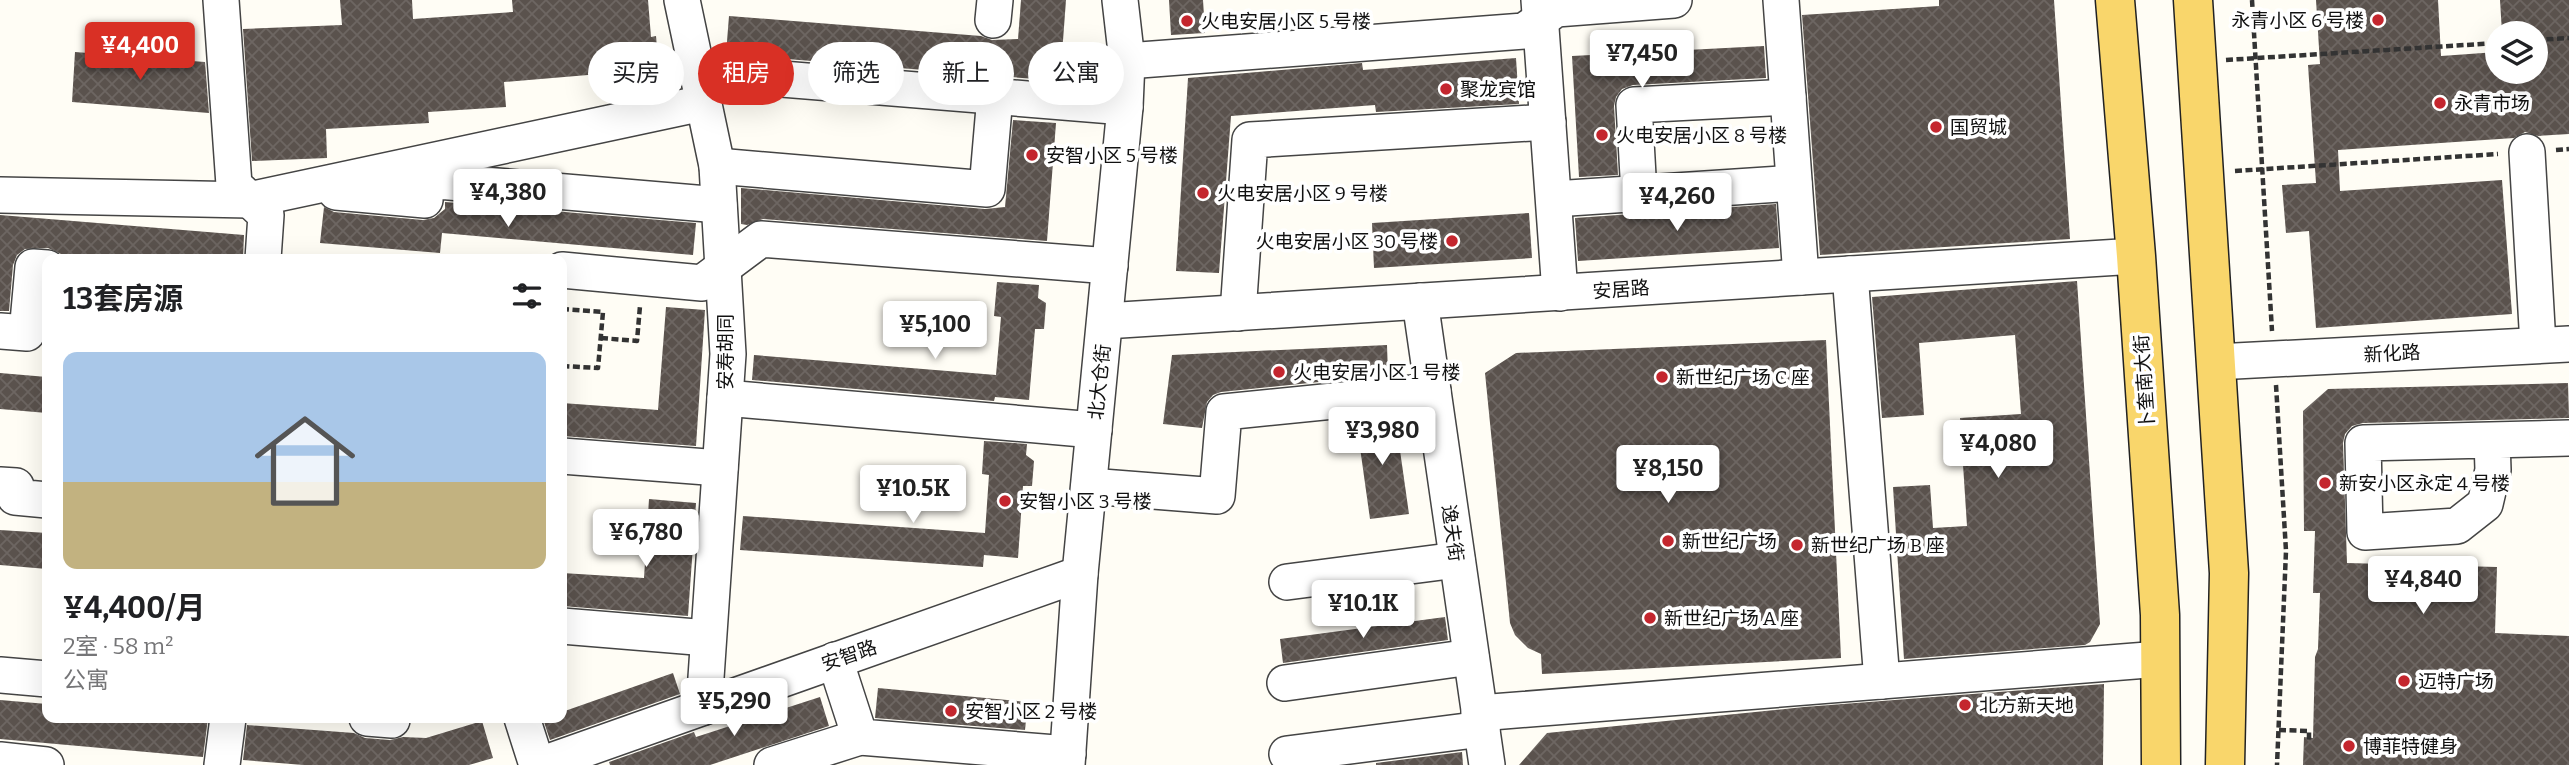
<!DOCTYPE html>
<html lang="zh">
<meta charset="utf-8">
<style>
body{margin:0;font-family:Bitter,"Noto Sans SC",serif;background:#f6f6f6;color:#202124;height:100vh;display:flex;flex-direction:column;font-size:26px;white-space:nowrap}
*{box-sizing:border-box;margin:0}
p{font-size:23px;color:#757577}
.icon{flex:none;width:38px;height:38px;fill:none;stroke:currentColor;stroke-width:2;stroke-linecap:round;stroke-linejoin:round}
.map{position:relative;flex:1;overflow:hidden}
.side{position:absolute;left:42px;top:254px;width:525px;height:469px;display:flex;flex-direction:column;background:#fff;border-radius:14px;box-shadow:0 7px 28px #0002}
.side>*{flex:none}
.hud{position:absolute;left:588px;top:42px;width:665px;height:63px;display:flex;gap:14px}
.tools{position:absolute;left:2485px;top:21px;display:grid;gap:14px}
.tools a{display:grid;place-items:center;width:63px;height:63px;border-radius:50%;background:#fff;box-shadow:0 7px 28px #0002;font-size:35px}
.price{position:absolute;translate:-50% -60px;padding:0 16px;border-radius:7px;background:#fff;color:#222;font-size:23px;line-height:46px;filter:drop-shadow(0 2px 4px #0008)}
.price::after{content:'';position:absolute;left:50%;top:42px;width:21px;height:16px;margin-left:-10px;background:inherit;clip-path:polygon(0 0,100% 0,50% 100%)}
.price.current{background:#d93025;color:#fff}
ul{padding:0;list-style:none}
li{display:grid;align-content:center;gap:14px;height:371px;padding:0 21px}
li+li{border-top:2px solid #e0e0e0}
li span{display:grid;place-items:center;height:217px;border-radius:14px;color:#555}
li>.icon{margin-inline-start:auto}
span .icon{width:126px;height:126px;fill:#fffc;stroke-width:1}
li b{font-size:30px}
h2{display:flex;justify-content:space-between;align-items:center;height:84px;padding:0 21px;font-size:30px}
.chip{padding:0 24px;border-radius:32px;background:#fff;box-shadow:0 7px 28px #0002;font-size:24px;line-height:63px}
.chip.current{background:#d93025;color:#fff}
.map>svg:first-child{display:block}
</style>
<div class="map">
<svg width="2569" height="765" viewBox="0 0 2569 765">
<defs>
<pattern id="building-cross-hatch" width="8" height="8" patternUnits="userSpaceOnUse" patternTransform="scale(1.75)"><rect width="8" height="8" fill="#5a524d"/><path d="M0 0l8 8M0 8l8-8" fill="none" stroke="#6d6662"/></pattern>
</defs>
<rect width="100%" height="100%" fill="#fffdf5"/>
<!-- building -->
<g fill="url(#building-cross-hatch)">
<polygon points="340,0 412,0 413,19 513,12 512,0 648,0 651,37 656,36 659,69 504,82 506,107 428,112 429,123 326,129 327,158 252,161 243,29 342,25"/>
<polygon points="1021,0 1066,0 1060,81 726,54 729,16 981,36 992,40 1018,39"/>
<polygon points="1169,0 1203,0 1205,33 1171,35"/>
<polygon points="1939,0 2054,0 2070,239 1820,255 1802,15 1939,6"/>
<polygon points="2316,0 2438,0 2441,56 2497,52 2497,72 2536,72 2536,33 2502,33 2500,0 2569,0 2569,134 2538,136 2525,132 2514,138 2338,150 2340,191 2502,180 2512,314 2316,328 2309,231 2286,233 2282,185 2316,183 2308,65 2320,64"/>
<polygon points="1764,46 1766,78 1633,85 1622,89 1616,97 1614,106 1618,175 1579,177 1572,56"/>
<polygon points="75,52 205,62 209,113 72,102"/>
<polygon points="1516,58 1519,104 1376,112 1375,105 1231,116 1219,273 1176,271 1188,78 1362,63 1363,70"/>
<polygon points="1013,120 1056,123 1047,241 763,219 747,225 741,224 741,188 985,209 1005,207"/>
<polygon points="445,202 696,223 693,255 442,233 440,253 320,243 324,207 334,212 423,220 434,218 445,209"/>
<polygon points="1776,204 1779,248 1578,261 1575,218"/>
<polygon points="1529,213 1532,258 1374,268 1372,223"/>
<polygon points="0,215 244,235 243,259 115,259 61,254 48,248 25,249 17,255 13,265 9,311 0,311"/>
<polygon points="2077,281 2100,624 2090,642 2085,645 1904,659 1893,487 1930,485 1933,528 1967,526 1960,418 2021,414 2015,335 1919,343 1924,415 1882,418 1872,297"/>
<polygon points="997,282 1039,285 1038,298 1046,303 1044,329 1035,329 1029,400 995,397 994,401 752,380 754,355 996,375 1001,317 994,316"/>
<polygon points="666,307 705,310 696,446 562,436 562,403 658,410"/>
<polygon points="1826,340 1841,658 1542,674 1541,654 1528,648 1515,635 1510,623 1485,373 1516,353"/>
<polygon points="1387,345 1388,375 1221,392 1213,395 1207,402 1202,428 1163,424 1172,355"/>
<polygon points="0,373 47,377 47,413 0,409"/>
<polygon points="2568,383 2569,418 2363,423 2352,426 2345,434 2343,443 2347,563 2497,567 2495,633 2569,636 2569,765 2303,765 2304,737 2313,738 2315,657 2318,649 2320,593 2313,593 2315,531 2304,531 2303,411 2328,389"/>
<polygon points="1395,415 1409,514 1370,519 1356,419"/>
<polygon points="984,441 1027,444 1026,455 1034,461 1032,486 1023,486 1018,558 984,555 983,567 740,550 743,516 985,533 989,475 982,474"/>
<polygon points="649,499 696,503 688,616 562,606 562,573 644,578"/>
<polygon points="0,530 47,533 47,569 0,565"/>
<polygon points="1445,617 1448,640 1283,663 1280,639"/>
<polygon points="673,673 680,694 550,740 543,719 562,718 562,712"/>
<polygon points="2104,684 2103,765 1519,765 1547,733 1804,707"/>
<polygon points="878,688 1028,702 1025,730 875,718"/>
<polygon points="820,697 829,726 710,765 610,765 609,762 694,732 696,737"/>
<polygon points="0,700 47,704 47,718 208,718 203,757 0,739"/>
<polygon points="482,721 493,758 469,765 303,765 243,760 247,725 354,733 365,738 390,740 403,737 426,738"/>
<polygon points="1462,752 1463,765 1376,765 1376,763"/>
</g>
<g fill="none" stroke-linecap="round" stroke-linejoin="round">
<!-- minor casing -->
<g stroke="#444" stroke-width="38">
<g id="minor">
<polyline points="221,0 234,185 266,215 263,259"/>
<polyline points="682,0 717,166 728,354 704,707"/>
<polyline points="1539,0 1560,293"/>
<polyline points="1781,0 1801,277"/>
<polyline points="993,20 995,0"/>
<polyline points="1127,61 1524,31 1556,9 1674,0"/>
<polyline points="696,72 1125,107"/>
<polyline points="2527,152 2538,345"/>
<polyline points="717,166 987,189 995,96"/>
<polyline points="336,192 425,200 426,180 719,205"/>
<polyline points="1639,194 1634,105 1788,97"/>
<polyline points="0,195 249,200 703,103"/>
<polyline points="1554,199 1794,183"/>
<polyline points="562,270 702,283 761,239 1110,266"/>
<polyline points="1850,274 1882,681"/>
<polyline points="1420,301 1487,765"/>
<polyline points="1238,313 1250,140 1548,122"/>
<polyline points="1105,321 2136,256"/>
<polyline points="0,331 27,333 33,267 47,268"/>
<polyline points="2216,362 2569,344"/>
<polyline points="725,398 1094,430"/>
<polyline points="2492,440 2493,470 2485,504 2457,526 2365,532 2363,443 2569,438"/>
<polyline points="562,456 720,468"/>
<polyline points="0,485 16,486 15,497 47,500"/>
<polyline points="1089,486 1217,496 1224,412 1433,391"/>
<polyline points="1287,582 1457,560"/>
<polyline points="562,626 708,638"/>
<polyline points="835,660 860,737 1068,754"/>
<polyline points="0,675 47,679"/>
<polyline points="1285,683 1471,657"/>
<polyline points="1479,713 2160,659"/>
<polyline points="367,718 392,720"/>
<polyline points="522,718 537,765"/>
<polyline points="1287,754 1482,729"/>
<polyline points="0,760 46,765"/>
<polyline points="222,765 228,718"/>
<polyline points="540,765 1080,574"/>
<polyline points="772,765 860,737"/>
<polyline points="1067,765 1080,574 1125,107 1127,61 1120,0"/>
</g>
</g>
<!-- major casing -->
<g stroke="#222" stroke-width="41">
<g id="major">
<polyline points="2115,0 2136,256 2160,615 2161,765"/>
<polyline points="2193,0 2229,573 2225,765"/>
</g>
</g>
<!-- path -->
<g stroke="#333" stroke-width="4.5" stroke-dasharray="7 3.5" stroke-linecap="butt">
<polyline points="2252,0 2272,331"/>
<polyline points="2536,40 2569,38"/>
<polyline points="2226,60 2497,43"/>
<polyline points="2556,150 2569,149"/>
<polyline points="2235,171 2498,154"/>
<polyline points="562,309 603,312 598,368 562,366"/>
<polyline points="601,338 637,341 640,306"/>
<polyline points="2276,385 2286,551 2277,765"/>
<polyline points="2279,730 2309,731 2309,742"/>
</g>
<!-- minor -->
<use href="#minor" stroke="#fff" stroke-width="35"/>
<!-- major -->
<use href="#major" stroke="#f9d66b" stroke-width="38"/>
</g>
<!-- markers -->
<g fill="#c4262e" stroke="#fff" stroke-width="2.5">
<circle cx="2378" cy="20" r="7"/>
<circle cx="1187" cy="21" r="7"/>
<circle cx="1446" cy="89" r="7"/>
<circle cx="2440" cy="103" r="7"/>
<circle cx="1936" cy="127" r="7"/>
<circle cx="1602" cy="135" r="7"/>
<circle cx="1032" cy="155" r="7"/>
<circle cx="1203" cy="193" r="7"/>
<circle cx="1452" cy="241" r="7"/>
<circle cx="1279" cy="372" r="7"/>
<circle cx="1662" cy="377" r="7"/>
<circle cx="2325" cy="483" r="7"/>
<circle cx="1005" cy="501" r="7"/>
<circle cx="1668" cy="541" r="7"/>
<circle cx="1797" cy="545" r="7"/>
<circle cx="1650" cy="618" r="7"/>
<circle cx="2404" cy="681" r="7"/>
<circle cx="1965" cy="705" r="7"/>
<circle cx="951" cy="711" r="7"/>
<circle cx="2349" cy="746" r="7"/>
</g>
<g text-anchor="middle" stroke-width="7" stroke-linejoin="round" paint-order="stroke">
<!-- poi labels -->
<g font-size="19" fill="#111" stroke="#fff" text-anchor="start">
<text x="2364" y="27" text-anchor="end">永青小区 6 号楼</text>
<text x="1201" y="28">火电安居小区 5 号楼</text>
<text x="1460" y="96">聚龙宾馆</text>
<text x="2454" y="110">永青市场</text>
<text x="1950" y="134">国贸城</text>
<text x="1616" y="142">火电安居小区 8 号楼</text>
<text x="1046" y="162">安智小区 5 号楼</text>
<text x="1217" y="200">火电安居小区 9 号楼</text>
<text x="1438" y="248" text-anchor="end">火电安居小区 30 号楼</text>
<text x="1293" y="379">火电安居小区 1 号楼</text>
<text x="1676" y="384">新世纪广场 C 座</text>
<text x="2339" y="490">新安小区永定 4 号楼</text>
<text x="1019" y="508">安智小区 3 号楼</text>
<text x="1682" y="548">新世纪广场</text>
<text x="1811" y="552">新世纪广场 B 座</text>
<text x="1664" y="625">新世纪广场 A 座</text>
<text x="2418" y="688">迈特广场</text>
<text x="1979" y="712">北方新天地</text>
<text x="965" y="718">安智小区 2 号楼</text>
<text x="2363" y="753">博菲特健身</text>
</g>
<!-- street labels -->
<g font-size="19" fill="#111" stroke="#fff">
<text transform="translate(1621 289) rotate(-4)" y="7">安居路</text>
<text transform="translate(725 352) rotate(-90)" y="7">安寿胡同</text>
<text transform="translate(2392 353) rotate(-3)" y="7">新化路</text>
<text transform="translate(1099 382) rotate(-84)" y="7">北大仓街</text>
<text transform="translate(2144 382) rotate(-94)" y="7">卜奎南大街</text>
<text transform="translate(1453 533) rotate(82)" y="7">逸夫街</text>
<text transform="translate(849 655) rotate(-19)" y="7">安智路</text>
</g>
</g>
</svg>
<div class="tools">
<a><svg class="icon" aria-label="layers" viewBox="0 0 24 24"><path d="M12 4l9 5-9 5-9-5zM3 14l9 5 9-5"/></svg></a>
</div>
<b class="price current" style="left:140px;top:82px">¥4,400</b>
<b class="price" style="left:1642px;top:90px">¥7,450</b>
<b class="price" style="left:508px;top:229px">¥4,380</b>
<b class="price" style="left:1677px;top:233px">¥4,260</b>
<b class="price" style="left:935px;top:361px">¥5,100</b>
<b class="price" style="left:1382px;top:467px">¥3,980</b>
<b class="price" style="left:1998px;top:480px">¥4,080</b>
<b class="price" style="left:1668px;top:505px">¥8,150</b>
<b class="price" style="left:913px;top:525px">¥10.5K</b>
<b class="price" style="left:646px;top:569px">¥6,780</b>
<b class="price" style="left:2423px;top:616px">¥4,840</b>
<b class="price" style="left:1363px;top:640px">¥10.1K</b>
<b class="price" style="left:734px;top:738px">¥5,290</b>
<div class="hud">
<a class="chip">买房</a>
<a class="chip current">租房</a>
<a class="chip">筛选</a>
<a class="chip">新上</a>
<a class="chip">公寓</a>
</div>
<section class="side">
<h2>13套房源<svg class="icon" aria-label="filters" viewBox="0 0 24 24"><path d="M4 7h16M4 17h16"/><circle cx="9" cy="7" r="2"/><circle cx="15" cy="17" r="2"/></svg></h2>
<ul>
<li><span style="background:linear-gradient(#a9c7e8 60%,#c2b280 0)"><svg class="icon" aria-label="home" viewBox="0 0 24 24"><path d="M3 11l9-7 9 7M6 9v11h12V9"/></svg></span><div><b>¥4,400/月</b><p>2室 · 58 m²</p><p>公寓</p></div></li>
</ul>
</section>
</div>
